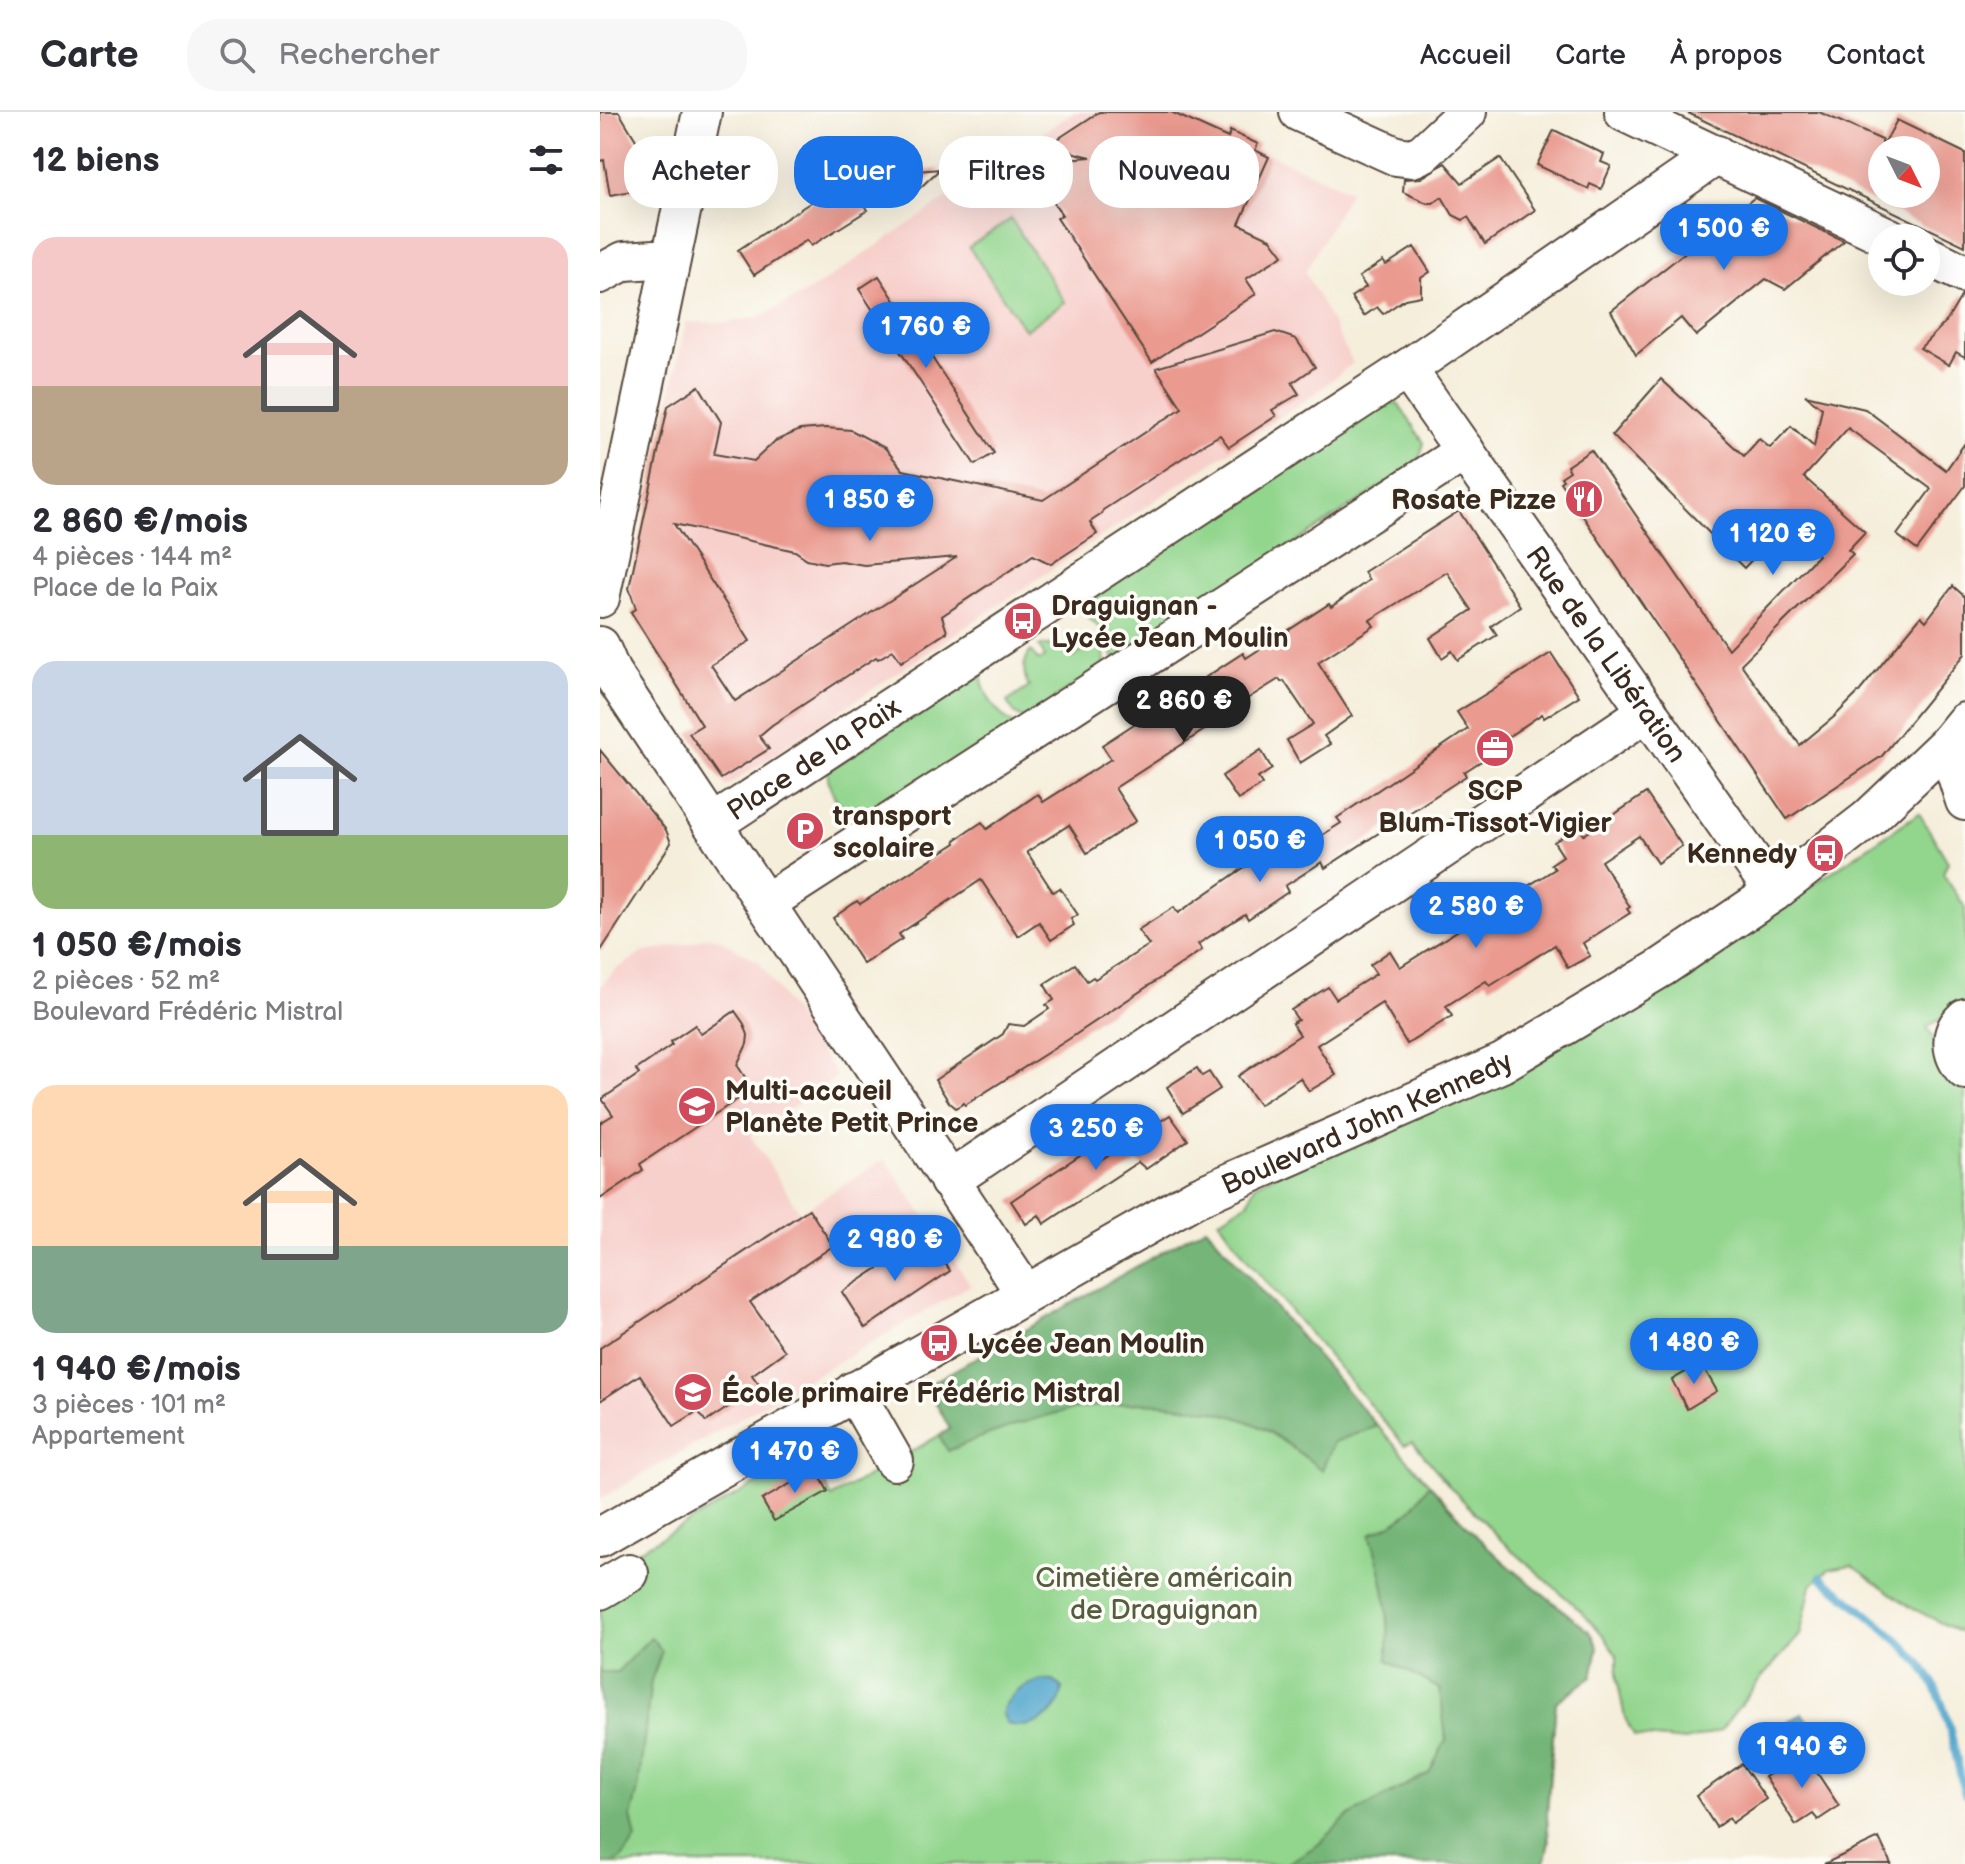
<!DOCTYPE html>
<html lang="fr">
<meta charset="utf-8">
<style>
body{margin:0;font-family:"Balsamiq Sans",sans-serif;background:#f7f7f7;color:#2b2b33;height:100vh;display:flex;flex-direction:column;font-size:30px;white-space:nowrap}
*{box-sizing:border-box;margin:0}
p{font-size:26px;color:#7c7c81}
.icon{flex:none;width:44px;height:44px;fill:none;stroke:currentColor;stroke-width:2;stroke-linecap:round;stroke-linejoin:round}
.map{position:relative;flex:1;overflow:hidden}
.side{display:flex;flex-direction:column;background:#fff;width:600px}
.side>*{flex:none}
.guide{position:absolute;left:24px;top:24px;width:760px;height:72px;display:flex;gap:16px}
.needle{width:52px;rotate:132deg}
.buttons{position:absolute;left:1268px;top:24px;display:grid;gap:16px}
.buttons a{display:grid;place-items:center;width:72px;height:72px;border-radius:50%;background:#fff;box-shadow:0 8px 32px #0002;font-size:40px}
.price{position:absolute;translate:-50% -68px;padding:0 18px;border-radius:28px;background:#1a73e8;color:#fff;font-size:26px;line-height:52px;filter:drop-shadow(0 2px 4px #0008)}
.price::after{content:'';position:absolute;left:50%;top:48px;width:24px;height:18px;margin-left:-12px;background:inherit;clip-path:polygon(0 0,100% 0,50% 100%)}
.price.current{background:#222;color:#fff}
ul{padding:0;list-style:none}
li{display:grid;align-content:center;gap:16px;height:424px;padding:0 32px}
li span{display:grid;place-items:center;height:248px;border-radius:24px;color:#555}
li>.icon{margin-inline-start:auto}
span .icon{width:144px;height:144px;fill:#fffc;stroke-width:1}
li b{font-size:34px}
h2{display:flex;justify-content:space-between;align-items:center;height:96px;padding:0 32px;font-size:34px}
.pill{padding:0 28px;border-radius:32px;background:#fff;box-shadow:0 8px 32px #0002;font-size:28px;line-height:72px}
.pill.current{background:#1a73e8;color:#fff}
header{display:flex;align-items:center;gap:48px;box-sizing:border-box;height:112px;padding:0 40px;background:#fff;border-bottom:2px solid #e1e1e2}
header strong{font-size:38px}
nav{display:flex;gap:44px;margin-inline-start:auto;font-size:28px}
.search{width:560px;height:72px;background:#f7f7f7;display:flex;align-items:center;gap:20px;box-sizing:border-box;padding:0 28px;border-radius:32px;color:#7c7c81;font-size:30px}
main{display:flex;flex:1;min-height:0}
.map>svg:first-child{display:block}
</style>
<header>
<strong>Carte</strong>
<div class="search"><svg class="icon" aria-label="search" viewBox="0 0 24 24"><circle cx="10" cy="10" r="6"/><path d="M15 15l6 6"/></svg>Rechercher</div>
<nav><a>Accueil</a><a>Carte</a><a>À propos</a><a>Contact</a></nav>
</header>
<main>
<section class="side">
<h2>12 biens<svg class="icon" aria-label="filters" viewBox="0 0 24 24"><path d="M4 7h16M4 17h16"/><circle cx="9" cy="7" r="2"/><circle cx="15" cy="17" r="2"/></svg></h2>
<ul>
<li><span style="background:linear-gradient(#f6c9c9 60%,#b9a48a 0)"><svg class="icon" aria-label="home" viewBox="0 0 24 24"><path d="M3 11l9-7 9 7M6 9v11h12V9"/></svg></span><div><b>2 860 €/mois</b><p>4 pièces · 144 m²</p><p>Place de la Paix</p></div></li>
<li><span style="background:linear-gradient(#c9d6e8 70%,#8fb573 0)"><svg class="icon" aria-label="home" viewBox="0 0 24 24"><path d="M3 11l9-7 9 7M6 9v11h12V9"/></svg></span><div><b>1 050 €/mois</b><p>2 pièces · 52 m²</p><p>Boulevard Frédéric Mistral</p></div></li>
<li><span style="background:linear-gradient(#ffd9b3 65%,#7fa58c 0)"><svg class="icon" aria-label="home" viewBox="0 0 24 24"><path d="M3 11l9-7 9 7M6 9v11h12V9"/></svg></span><div><b>1 940 €/mois</b><p>3 pièces · 101 m²</p><p>Appartement</p></div></li>
</ul>
</section>
<div class="map">
<svg width="1365" height="1752" viewBox="0 0 1365 1752">
<rect width="100%" height="100%" fill="#fdfcf7"/>
<filter id="ink" filterUnits="userSpaceOnUse"><feTurbulence type="fractalNoise" baseFrequency=".0125" numOctaves="2"/><feDisplacementMap in="SourceGraphic" scale="16" xChannelSelector="R" yChannelSelector="G"/><feConvolveMatrix kernelMatrix="1 2 1 2 8 2 1 2 1" color-interpolation-filters="sRGB"/></filter>
<filter id="wash" filterUnits="userSpaceOnUse"><feTurbulence type="fractalNoise" baseFrequency=".006" numOctaves="4" result="noise"/><feDisplacementMap in="SourceGraphic" scale="32" xChannelSelector="R" yChannelSelector="G"/><feGaussianBlur stdDeviation="1.8" result="paint"/><feColorMatrix in="noise" values="0 0 0 0 0 0 0 0 0 0 0 0 0 0 0 0 0 1.4 0 .05"/><feComposite in="paint" operator="in"/></filter>
<g filter="url(#wash)">
<rect width="100%" height="100%" fill="#f5eedb"/>
<!-- built -->
<g fill="#f7d0cc">
<polygon points="474,0 578,0 750,79 705,160 753,251 716,281 126,675 89,621 102,612 31,500 36,496 29,476 86,210 126,211 163,204 213,177"/>
<polygon points="104,825 117,826 159,850 237,965 150,1023 200,1100 285,1047 371,1173 0,1387 0,875 15,858 42,841 95,830"/>
</g>
<!-- green -->
<g fill="#92d58d" stroke="#668056" stroke-width="2">
<polygon points="411,107 465,190 425,218 369,135"/>
<path d="M 783,291 L 798,291 L 824,331 L 818,351 L 514,548 C 507,521 499,512 476,496 Z"/>
<path d="M 496,530 L 504,541 L 505,552 L 425,607 L 415,602 L 407,590 L 429,575 C 423,563 422,550 431,539 L 439,549 L 445,545 L 439,534 C 453,531 463,534 472,546 Z"/>
<path d="M 381,559 C 382,582 396,601 415,614 L 255,711 C 242,696 226,679 228,659 Z"/>
<polygon points="1319,701 1348,750 1343,762 1365,795 1365,892 1327,915 1358,965 1365,969 1365,1523 1310,1495 1252,1453 1229,1457 1211,1474 1200,1523 1163,1564 1120,1619 1086,1629 1034,1624 1025,1606 1017,1567 1017,1544 1004,1524 981,1499 902,1429 852,1377 813,1330 804,1333 649,1150 619,1108 648,1090 655,1073 1196,784"/>
<polygon points="606,1115 757,1291 873,1421 905,1451 991,1521 998,1535 992,1565 956,1590 947,1703 949,1731 943,1752 0,1752 0,1460 208,1343 232,1385 350,1317 327,1274"/>
</g>
<!-- forest -->
<g fill="#75b678" stroke="#58704b" stroke-width="2">
<path d="M 606,1115 L 777,1314 L 734,1330 L 722,1358 C 702,1343 684,1328 662,1316 C 642,1305 619,1300 597,1296 C 507,1281 431,1303 348,1339 L 339,1324 L 350,1317 L 327,1274 Z"/>
<path d="M 829,1372 L 873,1421 L 905,1451 L 991,1521 L 998,1535 L 992,1565 L 956,1590 C 953,1627 948,1665 947,1703 C 947,1720 951,1735 943,1752 L 687,1752 L 719,1732 L 747,1705 L 829,1661 L 846,1628 L 840,1577 L 787,1548 C 792,1505 783,1463 770,1422 C 801,1409 812,1401 829,1372 Z"/>
<path d="M 51,1525 L 62,1539 L 51,1569 L 38,1677 L 31,1705 L 36,1727 C 23,1745 23,1752 0,1752 L 0,1560 L 17,1560 Z"/>
</g>
<!-- water -->
<g fill="#4fa5cc" stroke="#456875" stroke-width="2">
<path d="M 442,1568 L 454,1569 L 462,1576 C 462,1603 431,1620 407,1612 L 402,1601 C 409,1582 423,1573 442,1568 Z"/>
<polygon points="1202,1601 1225,1635 1208,1647 1185,1613"/>
</g>
<g fill="none" stroke-linecap="round" stroke-linejoin="round">
<!-- stream -->
<path stroke="#4fa5cc" stroke-width="8" d="M 1221,1465 C 1252,1491 1309,1531 1329,1564 C 1349,1596 1355,1645 1365,1682"/>
</g>
<g id="blocks">
<!-- building -->
<g fill="#ea9a8f" fill-rule="evenodd">
<polygon points="0,0 19,0 54,58 48,76 10,83 4,48 0,49"/>
<polygon points="499,0 571,0 628,26 630,19 658,32 655,38 669,45 639,112 671,127 683,143 646,167 656,182 552,250 457,106 462,103 427,50 491,45 447,34"/>
<path d="M 1086,0 L 1219,0 L 1282,28 L 1282,36 L 1297,8 L 1365,41 L 1365,134 ZM 1282,38 L 1326,38 L 1326,82 L 1282,82 Z"/>
<polygon points="954,18 1004,42 1001,50 1011,54 1001,77 990,72 988,77 937,53"/>
<polygon points="900,46 935,98 885,132 868,105 863,108 853,103 842,85 833,91 827,91 803,80 804,67 821,66 845,51 862,71"/>
<polygon points="340,57 306,89 295,61"/>
<polygon points="254,77 268,98 211,134 207,128 154,163 138,138 225,81 232,91"/>
<polygon points="1154,86 1244,129 1185,177 1166,167 1096,224 1081,206 1036,243 1011,199"/>
<polygon points="814,135 830,160 821,166 821,184 805,187 783,202 777,195 764,204 751,185 766,175 759,165 783,149 786,153"/>
<polygon points="279,164 394,341 375,353 259,177"/>
<polygon points="1362,183 1365,184 1365,245 1356,240 1349,253 1320,236 1346,210"/>
<path d="M 675,220 L 696,227 L 715,255 L 692,271 L 699,282 L 672,298 L 676,304 L 629,335 L 620,323 L 604,332 L 503,398 L 502,402 L 490,410 L 497,422 L 451,452 L 433,443 L 342,504 L 347,520 L 301,550 L 293,538 L 278,547 L 276,545 L 172,613 L 159,624 L 169,637 L 121,667 L 89,621 L 102,613 L 31,500 L 36,497 L 29,476 L 68,294 L 99,274 L 121,310 L 114,342 L 154,349 L 175,329 L 200,318 L 226,316 L 251,318 L 285,336 L 303,358 L 443,388 L 582,296 L 556,256 ZM 74,412 L 195,439 L 207,447 L 225,451 L 241,449 L 264,453 L 357,445 L 135,589 L 111,553 L 150,529 Z"/>
<polygon points="1061,267 1144,344 1159,327 1170,336 1191,314 1214,335 1222,296 1205,283 1265,297 1346,358 1365,331 1365,374 1317,438 1297,423 1331,377 1248,316 1204,365 1265,420 1248,438 1253,442 1141,552 1200,633 1235,604 1259,580 1321,504 1326,509 1353,474 1365,485 1365,542 1282,644 1187,707 960,370 963,368 961,365 970,359 967,354 991,338 1128,537 1218,443 1185,413 1144,456 1012,323"/>
<polygon points="859,399 920,494 891,514 897,523 858,548 852,539 842,546 830,526 872,498 847,460 770,508 774,514 718,550 752,604 724,624 730,632 700,651 687,628 713,612 684,569 681,570 679,567 610,610 612,613 515,676 536,709 487,741 469,713 427,740 453,780 460,776 478,803 471,807 474,813 451,828 439,810 418,824 381,768 299,822 302,827 263,852 233,806 257,789 260,792 356,731 355,728 382,710 387,717 438,682 443,690 511,647 502,633 643,541 646,546 729,492 731,495 769,468 764,460"/>
<polygon points="951,541 979,584 944,606 942,602 902,629 905,634 864,660 866,664 725,756 722,750 685,774 688,780 648,807 645,802 598,832 602,838 469,927 365,993 364,991 356,996 349,990 335,968 403,922 408,912 424,914 449,897 446,893 454,888 444,872 475,852 487,869 493,865 495,867 549,833 538,818 574,795 578,801 649,752 646,747 660,738 656,734 680,718 696,740 741,711 737,706 868,617 857,600"/>
<polygon points="0,638 66,718 71,731 0,840"/>
<polygon points="661,638 672,657 658,666 662,672 638,688 622,664"/>
<polygon points="1046,681 1082,734 1057,751 1039,724 1001,749 1030,795 1027,797 1030,801 983,831 990,844 968,856 955,833 890,874 886,869 846,894 852,904 807,932 782,891 717,933 736,963 709,979 700,966 659,993 638,964 700,923 692,911 698,908 691,898 728,875 736,887 776,862 770,853 790,839 800,855 955,757 951,752 963,744 954,730 979,715 984,723"/>
<polygon points="135,899 144,912 148,923 147,932 137,953 153,977 40,1052 43,1058 0,1087 0,1011 13,1003 2,987 39,962 36,958 72,933 70,930 95,913 101,922"/>
<polygon points="597,956 602,964 609,960 620,977 583,1001 567,975"/>
<polygon points="570,1003 588,1028 546,1057 538,1050 444,1112 439,1103 426,1112 411,1089 489,1037 497,1050"/>
<polygon points="209,1097 233,1134 150,1190 185,1239 152,1263 160,1274 106,1310 98,1299 74,1314 40,1263 0,1289 0,1236"/>
<polygon points="330,1129 350,1159 265,1216 242,1180 303,1140 306,1144"/>
<polygon points="1101,1251 1117,1279 1087,1297 1072,1268"/>
<polygon points="216,1357 228,1379 174,1409 162,1388"/>
<polygon points="1204,1641 1239,1694 1218,1708 1213,1702 1196,1713 1165,1665"/>
<polygon points="1142,1652 1166,1687 1132,1711 1129,1706 1116,1715 1096,1684"/>
<polygon points="1279,1726 1291,1752 1224,1752"/>
</g>
</g>
</g>
<g filter="url(#ink)">
<use href="#blocks" fill-opacity="0" stroke="#57473a" stroke-width="2"/>
<g fill="none" stroke-linecap="round" stroke-linejoin="round">
<!-- minor casing -->
<g stroke="#57473a" stroke-width="42">
<g id="minor">
<polyline points="699,0 796,44 812,46 823,41 867,0"/>
<polyline points="1024,0 1290,126"/>
<polyline points="1326,143 1365,162"/>
<polyline points="0,162 24,149 71,146"/>
<path id="s1" d="M 807,257 L 1174,780"/>
<polyline points="0,486 102,0"/>
<polyline points="0,534 11,560 425,1181"/>
<polyline points="1347,632 1365,689"/>
<path id="s2" d="M 113,712 L 807,257 L 1117,43"/>
<polyline points="166,791 865,339"/>
<path d="M 1365,906 C 1348,921 1351,943 1365,958"/>
<polyline points="349,1069 1048,599"/>
<polyline points="254,1279 294,1349"/>
<path id="s3" d="M 0,1425 L 595,1086 L 902,951 L 1061,856 L 1174,780 L 1268,707 L 1347,632 L 1365,610"/>
<polyline points="0,1478 29,1461"/>
</g>
</g>
<!-- minor -->
<use href="#minor" stroke="#fff" stroke-width="38"/>
</g>
</g>
<!-- icons -->
<defs>
<g id="restaurant-disc" transform="scale(2)"><circle r="9.5" fill="#d1495b" stroke="#fdfcf7"/><path d="M-5-6h1v4h1v-4h1v4h1v-4h1v5L-1.5 .5V6h-2V.5L-5-1ZM5-6V6H3V1.5H1.5Q1.5-4 5-6Z" fill="#fff"/></g>
<g id="bus-disc" transform="scale(2)"><circle r="9.5" fill="#d1495b" stroke="#fdfcf7"/><path d="M-5-6H5V4H4V6H2V4H-2V6H-4V4H-5ZM-3.5-4V0h7V-4ZM-3.5 1.2v1.5H-2V1.2ZM2 1.2v1.5H3.5V1.2Z" fill="#fff"/></g>
<g id="office-disc" transform="scale(2)"><circle r="9.5" fill="#d1495b" stroke="#fdfcf7"/><path d="M-6-3h4V-5.5h4V-3h4V5H-6ZM-1-4.5V-3h2v-1.5ZM-6 0V1H6V0Z" fill="#fff"/></g>
<g id="parking-disc" transform="scale(2)"><circle r="9.5" fill="#d1495b" stroke="#fdfcf7"/><path d="M-3.5-5.5H1a3.5 3.5 0 0 1 0 7H-1V5.5H-3.5ZM-1-3.4V-.6H.8a1.4 1.4 0 0 0 0-2.8Z" fill="#fff"/></g>
<g id="school-disc" transform="scale(2)"><circle r="9.5" fill="#d1495b" stroke="#fdfcf7"/><path d="M0-5L7-2L0 1L-7-2ZM-4 1L0 2.5L4 1V4Q0 6-4 4Z" fill="#fff"/></g>
</defs>
<g fill-rule="evenodd">
<use href="#restaurant-disc" x="984" y="387"/>
<use href="#bus-disc" x="423" y="509"/>
<use href="#office-disc" x="895" y="636"/>
<use href="#parking-disc" x="205" y="719"/>
<use href="#bus-disc" x="1225" y="741"/>
<use href="#school-disc" x="97" y="994"/>
<use href="#bus-disc" x="339" y="1231"/>
<use href="#school-disc" x="93" y="1280"/>
</g>
<g text-anchor="middle" stroke-width="7" stroke-linejoin="round" paint-order="stroke">
<!-- poi labels -->
<g font-size="28" font-weight="bold" fill="#3b2a1e" stroke="#fdfcf7" text-anchor="start">
<text x="956" y="397" text-anchor="end">Rosate Pizze</text>
<text x="451" y="503">Draguignan -<tspan x="451" dy="32">Lycée Jean Moulin</tspan></text>
<text x="895" y="688" text-anchor="middle">SCP<tspan x="895" dy="32">Blum-Tissot-Vigier</tspan></text>
<text x="233" y="713">transport<tspan x="233" dy="32">scolaire</tspan></text>
<text x="1197" y="751" text-anchor="end">Kennedy</text>
<text x="125" y="988">Multi-accueil<tspan x="125" dy="32">Planète Petit Prince</tspan></text>
<text x="367" y="1241">Lycée Jean Moulin</text>
<text x="121" y="1290">École primaire Frédéric Mistral</text>
</g>
<!-- street labels -->
<g font-size="28" fill="#3b2a1e" stroke="#fdfcf7">
<text dy="10" stroke="none"><textPath href="#s1" startOffset="348">Rue de la Libération</textPath></text>
<text dy="10" stroke="none"><textPath href="#s2" startOffset="120">Place de la Paix</textPath></text>
<text dy="10" stroke="none"><textPath href="#s3" startOffset="872">Boulevard John Kennedy</textPath></text>
</g>
<!-- park labels -->
<g font-size="28" fill="#555d3f" stroke="#fdfcf7">
<text x="564" y="1475">Cimetière américain<tspan x="564" dy="32">de Draguignan</tspan></text>
</g>
</g>
</svg>
<div class="buttons">
<a><svg class="needle" viewBox="-14 -14 28 28"><path d="M0-13l5 13h-10z" fill="#e53935"/><path d="M0 13l5-13h-10z" fill="#7c7c81"/></svg></a>
<a><svg class="icon" aria-label="locate" viewBox="0 0 24 24"><circle cx="12" cy="12" r="6"/><path d="M12 2v4M12 18v4M2 12h4M18 12h4"/></svg></a>
</div>
<b class="price" style="left:1124px;top:160px">1 500 €</b>
<b class="price" style="left:326px;top:258px">1 760 €</b>
<b class="price" style="left:270px;top:431px">1 850 €</b>
<b class="price" style="left:1173px;top:465px">1 120 €</b>
<b class="price current" style="left:584px;top:632px">2 860 €</b>
<b class="price" style="left:660px;top:772px">1 050 €</b>
<b class="price" style="left:876px;top:838px">2 580 €</b>
<b class="price" style="left:496px;top:1060px">3 250 €</b>
<b class="price" style="left:295px;top:1171px">2 980 €</b>
<b class="price" style="left:1094px;top:1274px">1 480 €</b>
<b class="price" style="left:195px;top:1383px">1 470 €</b>
<b class="price" style="left:1202px;top:1678px">1 940 €</b>
<div class="guide">
<a class="pill">Acheter</a>
<a class="pill current">Louer</a>
<a class="pill">Filtres</a>
<a class="pill">Nouveau</a>
</div>
</div>
</main>
